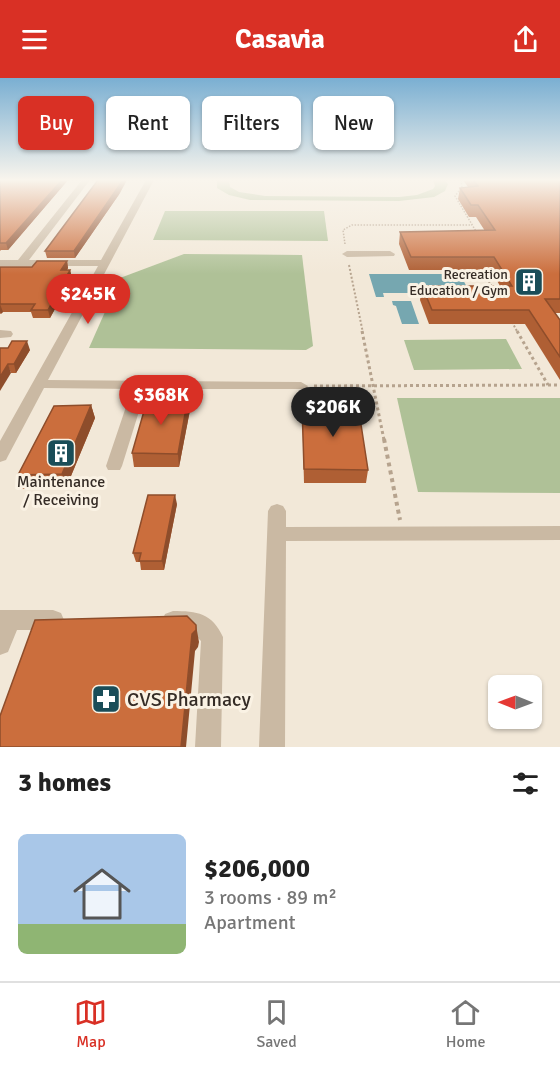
<!DOCTYPE html>
<meta charset="utf-8">
<style>
body{margin:0;font-family:Signika,sans-serif;background:#f2f2f2;color:#222;height:100vh;display:flex;flex-direction:column;font-size:22px;white-space:nowrap}
*{box-sizing:border-box;margin:0}
p{font-size:20px;color:#767676}
.icon{flex:none;width:33px;height:33px;fill:none;stroke:currentColor;stroke-width:2;stroke-linecap:round;stroke-linejoin:round}
.map{position:relative;height:669px;overflow:hidden}
.drawer{display:flex;flex-direction:column;background:#fff;flex:1}
.drawer>*{flex:none}
.banner{position:absolute;left:18px;top:18px;width:525px;height:54px;display:flex;gap:12px}
.needle{width:39px;rotate:271deg}
.fabs{position:absolute;left:488px;top:597px;display:grid;gap:12px}
.fabs a{display:grid;place-items:center;width:54px;height:54px;border-radius:9px;background:#fff;box-shadow:0 2px 4px #0004;font-size:30px}
.price{position:absolute;translate:-50% -51px;padding:0 14px;border-radius:21px;background:#d93025;color:#fff;font-size:20px;line-height:39px;filter:drop-shadow(0 2px 3px #0008)}
.price::after{content:'';position:absolute;left:50%;top:36px;width:18px;height:14px;margin-left:-9px;background:inherit;clip-path:polygon(0 0,100% 0,50% 100%)}
.price.selected{background:#222;color:#fff}
ul{padding:0;list-style:none}
li{display:flex;align-items:center;gap:18px;height:150px;padding:0 18px}
li span{display:grid;place-items:center;flex:none;width:168px;height:120px;border-radius:9px;color:#555}
li>.icon{margin-inline-start:auto}
span .icon{width:72px;height:72px;fill:#fffc;stroke-width:1}
li b{font-size:26px}
h2{display:flex;justify-content:space-between;align-items:center;height:72px;padding:0 18px;font-size:26px}
.tag{padding:0 21px;border-radius:9px;background:#fff;box-shadow:0 2px 4px #0004;font-size:21px;line-height:54px}
.tag.selected{background:#d93025;color:#fff}
header{display:flex;justify-content:space-between;align-items:center;height:78px;padding:0 18px;background:#d93025;color:#fff;font-size:27px;font-weight:700}
.menu{display:flex;justify-content:space-around;align-items:center;height:84px;border-top:2px solid #e0e0e0;background:#fff;font-size:16px;color:#767676}
.menu a{display:grid;justify-items:center;gap:3px}
.menu .selected{color:#d93025}
.map>svg:first-child{display:block}
</style>
<header><svg class="icon" aria-label="menu" viewBox="0 0 24 24"><path d="M4 6h16M4 12h16M4 18h16"/></svg>Casavia<svg class="icon" aria-label="share" viewBox="0 0 24 24"><path d="M12 15V3M7 8l5-5 5 5M5 13v7h14v-7"/></svg></header>
<div class="map">
<svg width="560" height="669" viewBox="0 0 560 669">
<rect width="100%" height="100%" fill="#f2e8d8"/>
<!-- green -->
<g fill="#afc197">
<polygon points="217,102 229,102 230,109 239,114 265,118 399,119 417,117 433,111 435,108 433,102 445,102 448,106 445,113 434,119 399,123 250,122 229,117 217,110"/>
<polygon points="165,133 324,133 328,163 153,162"/>
<polygon points="184,176 302,177 313,268 306,272 89,270 120,200"/>
<polygon points="506,261 522,291 414,292 404,262"/>
<polygon points="397,320 560,320 560,415 418,414"/>
</g>
<!-- water -->
<g fill="#76a7b0">
<polygon points="369,196 460,196 470,215 383,215 384,219 376,219"/>
<polygon points="392,223 411,223 419,246 402,246 396,228 393,227"/>
</g>
<g fill="none" stroke-linecap="round" stroke-linejoin="round">
<!-- path-far3 -->
<g stroke="#b6a38e" stroke-width="1.5" stroke-dasharray="1.5 1.5" stroke-linecap="butt">
<polyline points="461,102 462,109 455,118 477,155"/>
<polyline points="345,166 343,152 352,147 472,147"/>
</g>
<!-- path-far2 -->
<g stroke="#b6a38e" stroke-width="2" stroke-dasharray="2 2" stroke-linecap="butt">
<polyline points="349,187 363,255"/>
<polyline points="481,189 492,209"/>
<polyline points="512,244 518,255"/>
</g>
<!-- path-far1 -->
<g stroke="#b6a38e" stroke-width="3" stroke-dasharray="3 3" stroke-linecap="butt">
<polyline points="362,253 384,362"/>
<polyline points="517,253 548,307"/>
<polyline points="314,308 560,307"/>
</g>
<!-- path -->
<polyline stroke="#b6a38e" stroke-width="4" stroke-dasharray="4 4" stroke-linecap="butt" points="384,361 400,442"/>
<!-- minor -->
<g fill="#cab9a3" fill-rule="evenodd">
<polygon points="82,102 90,102 29,182 101,182 146,102 154,102 48,302 301,304 308,308 306,311 146,311 122,388 120,392 108,392 106,388 132,311 44,310 8,378 6,382 0,384 0,363 98,188 0,188 0,182 18,182"/>
<polygon points="390,173 395,176 394,178 347,179 342,176 347,173"/>
<polygon points="0,252 11,253 13,256 11,259 0,260"/>
<polygon points="277,426 283,428 286,433 286,449 560,448 560,462 286,463 285,669 259,669 268,433 271,428"/>
<polygon points="0,532 53,532 61,535 64,542 61,549 53,552 17,552 8,574 0,577"/>
<path d="M 173,533 C 197,533 212,535 223,559 L 221,669 L 195,669 L 201,563 L 191,553 L 173,553 L 165,550 L 162,543 L 165,536 Z"/>
</g>
</g>
<!-- wall -->
<g fill="#af5f34">
<polygon points="0,102 68,102 8,172 1,172 0,173"/>
<polygon points="463,102 560,102 560,235 555,235 560,242 560,302 525,246 429,246 420,222 422,208 500,208 491,192 409,192 399,166 400,154 485,153 476,139 469,139 458,121 460,110 468,109"/>
<polygon points="120,115 75,180 47,180 45,173"/>
<polygon points="67,183 68,190 67,192 70,192 72,200 50,240 33,240 31,234 3,234 0,236 0,189 32,189"/>
<polygon points="0,270 30,272 16,295 11,295"/>
<polygon points="188,319 190,332 179,389 134,389 132,375"/>
<polygon points="91,327 95,340 66,410 23,411 18,397"/>
<polygon points="302,327 368,392 366,405 304,405"/>
<polygon points="177,426 164,492 141,492 140,484 136,484 133,475"/>
</g>
<!-- shaded-wall -->
<g fill="#8e4d2b">
<polygon points="62,102 68,102 8,172 6,165"/>
<polygon points="123,102 127,102 120,115 75,180 74,173"/>
<polygon points="67,183 68,190 62,200 61,192"/>
<polygon points="70,192 72,200 50,240 48,232"/>
<polygon points="0,226 3,234 1,236 0,233"/>
<polygon points="27,263 30,272 16,295 14,286"/>
<polygon points="8,286 11,295 0,313 0,299"/>
<polygon points="188,319 190,332 179,389 178,376"/>
<polygon points="91,327 95,340 66,410 62,396"/>
<polygon points="175,417 177,426 164,492 162,483"/>
<polygon points="196,547 199,564 198,569 195,573 186,669 181,669 192,556"/>
</g>
<!-- building -->
<g fill="#cb6e3d" stroke="#8e4d2b" stroke-width="1.5">
<polygon points="0,102 62,102 6,165 0,165"/>
<polygon points="98,102 123,102 74,173 45,173"/>
<polygon points="473,102 560,102 560,221 545,221 560,242 560,279 529,232 432,232 422,208 512,208 494,179 411,179 400,154 495,152 478,127 471,127 460,110 478,108"/>
<polygon points="37,183 67,183 61,192 70,192 48,232 31,232 35,226 0,226 0,189 32,189"/>
<polygon points="12,263 27,263 14,286 8,286 0,299 0,270 8,270"/>
<polygon points="148,319 188,319 178,376 132,375"/>
<polygon points="91,327 62,396 18,397 54,328"/>
<polygon points="302,327 358,327 368,392 304,391"/>
<polygon points="148,417 175,417 162,483 139,483 141,475 133,475"/>
<polygon points="187,538 196,547 196,552 192,556 181,669 0,669 0,638 35,542"/>
</g>
<!-- sky -->
<linearGradient id="sky" x2="0" y2="1"><stop stop-color="#7aafd2"/><stop offset="0.52" stop-color="#f9f5ed"/><stop offset="1" stop-color="#f9f5ed" stop-opacity="0"/></linearGradient>
<rect width="560" height="196" fill="url(#sky)"/>
<!-- icons -->
<defs>
<g id="building-square" transform="scale(1.5)"><rect x="-9" y="-9" width="18" height="18" rx="4" fill="#1a4d58" stroke="#faf2e4"/><path d="M-4-6H4V6H1V3H-1V6H-4ZM-2.5-4.3h1.7v1.8h-1.7ZM.8-4.3h1.7v1.8H.8ZM-2.5-1h1.7V.8h-1.7ZM.8-1h1.7V.8H.8Z" fill="#fff"/></g>
<g id="pharmacy-square" transform="scale(1.5)"><rect x="-9" y="-9" width="18" height="18" rx="4" fill="#1a4d58" stroke="#faf2e4"/><path d="M-2-6h4v4h4v4h-4v4h-4v-4h-4v-4h4Z" fill="#fff"/></g>
</defs>
<g fill-rule="evenodd">
<use href="#building-square" x="529" y="204"/>
<use href="#building-square" x="61" y="375"/>
<use href="#pharmacy-square" x="106" y="621"/>
</g>
<g text-anchor="middle" stroke-width="6" stroke-linejoin="round" paint-order="stroke">
<!-- far-poi labels -->
<g font-size="14" fill="#352c26" stroke="#faf2e4" text-anchor="end">
<text x="508" y="201">Recreation<tspan x="508" dy="16">Education / Gym</tspan></text>
</g>
<!-- poi labels -->
<g font-size="16" fill="#352c26" stroke="#faf2e4">
<text x="61" y="409">Maintenance<tspan x="61" dy="18">/ Receiving</tspan></text>
</g>
<!-- near-poi labels -->
<g font-size="20" fill="#352c26" stroke="#faf2e4" text-anchor="start">
<text x="127" y="628">CVS Pharmacy</text>
</g>
</g>
</svg>
<div class="fabs">
<a><svg class="needle" viewBox="-14 -14 28 28"><path d="M0-13l5 13h-10z" fill="#e53935"/><path d="M0 13l5-13h-10z" fill="#767676"/></svg></a>
</div>
<b class="price" style="left:88px;top:247px">$245K</b>
<b class="price" style="left:161px;top:348px">$368K</b>
<b class="price selected" style="left:333px;top:360px">$206K</b>
<div class="banner">
<a class="tag selected">Buy</a>
<a class="tag">Rent</a>
<a class="tag">Filters</a>
<a class="tag">New</a>
</div>
</div>
<section class="drawer">
<h2>3 homes<svg class="icon" aria-label="filters" viewBox="0 0 24 24"><path d="M4 7h16M4 17h16"/><circle cx="9" cy="7" r="2"/><circle cx="15" cy="17" r="2"/></svg></h2>
<ul>
<li><span style="background:linear-gradient(#a9c7e8 75%,#8fb573 0)"><svg class="icon" aria-label="home" viewBox="0 0 24 24"><path d="M3 11l9-7 9 7M6 9v11h12V9"/></svg></span><div><b>$206,000</b><p>3 rooms · 89 m²</p><p>Apartment</p></div></li>
</ul>
</section>
<nav class="menu">
<a class="selected"><svg class="icon" aria-label="map" viewBox="0 0 24 24"><path d="M3 6l6-2 6 2 6-2v14l-6 2-6-2-6 2zM9 4v14M15 6v14"/></svg>Map</a>
<a><svg class="icon" aria-label="saved" viewBox="0 0 24 24"><path d="M7 4h10v16l-5-4-5 4z"/></svg>Saved</a>
<a><svg class="icon" aria-label="home" viewBox="0 0 24 24"><path d="M3 11l9-7 9 7M6 9v11h12V9"/></svg>Home</a>
</nav>
